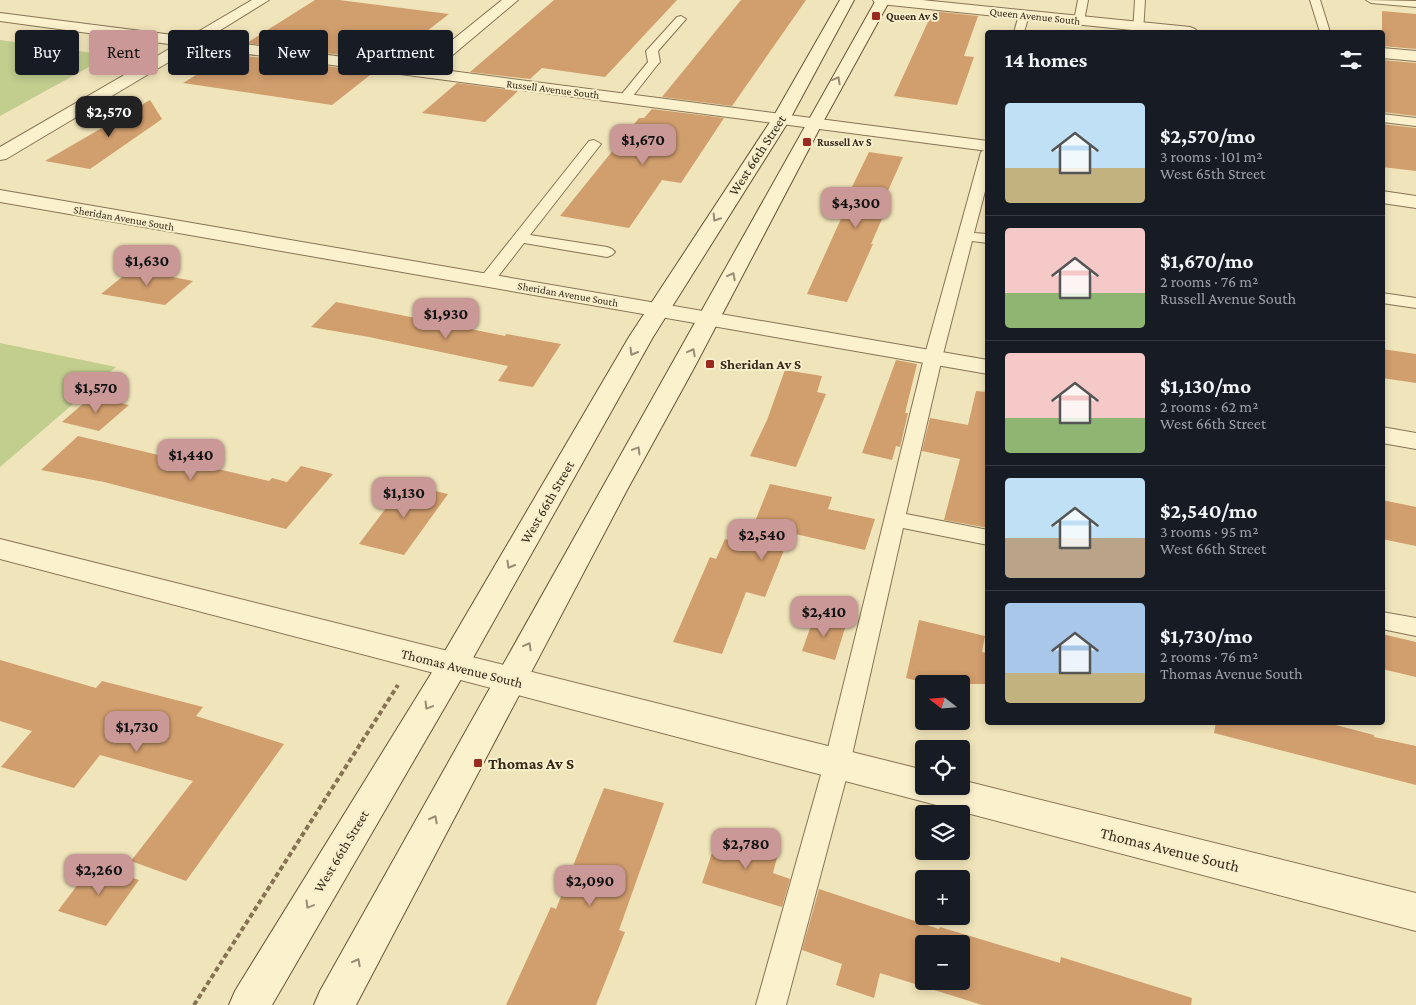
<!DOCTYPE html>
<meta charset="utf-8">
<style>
body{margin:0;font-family:"Crimson Pro",serif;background:#242831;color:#f1f3f6;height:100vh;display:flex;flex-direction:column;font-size:19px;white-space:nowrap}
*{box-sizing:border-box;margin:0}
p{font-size:16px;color:#9ea1a6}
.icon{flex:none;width:28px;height:28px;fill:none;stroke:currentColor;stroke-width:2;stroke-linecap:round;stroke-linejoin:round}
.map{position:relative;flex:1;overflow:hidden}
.side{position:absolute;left:985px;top:30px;width:400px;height:695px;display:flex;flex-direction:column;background:#171b24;border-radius:5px;box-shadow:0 2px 8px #0003}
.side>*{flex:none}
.banner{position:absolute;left:15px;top:30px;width:475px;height:45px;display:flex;gap:10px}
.needle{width:32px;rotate:287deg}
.controls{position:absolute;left:915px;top:675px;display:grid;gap:10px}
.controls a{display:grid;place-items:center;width:55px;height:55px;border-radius:5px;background:#171b24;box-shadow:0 2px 8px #0003;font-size:25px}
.price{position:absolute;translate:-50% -42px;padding:0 11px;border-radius:10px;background:#ca9896;color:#111;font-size:16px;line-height:32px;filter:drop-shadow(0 1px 2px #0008)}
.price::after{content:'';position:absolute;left:50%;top:30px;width:15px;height:11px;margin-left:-8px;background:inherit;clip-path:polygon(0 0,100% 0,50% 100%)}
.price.on{background:#222;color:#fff}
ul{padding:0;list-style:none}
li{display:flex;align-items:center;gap:15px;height:125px;padding:0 20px}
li+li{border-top:1px solid #363941}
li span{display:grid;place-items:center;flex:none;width:140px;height:100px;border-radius:5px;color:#555}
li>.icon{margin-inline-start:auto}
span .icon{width:60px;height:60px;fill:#fffc;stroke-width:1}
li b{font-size:21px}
h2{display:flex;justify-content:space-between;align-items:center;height:60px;padding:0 20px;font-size:21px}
.chip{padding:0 18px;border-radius:5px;background:#171b24;box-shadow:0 2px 8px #0003;font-size:18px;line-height:45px}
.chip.on{background:#ca9896;color:#111}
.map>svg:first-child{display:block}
</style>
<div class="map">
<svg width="1416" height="1005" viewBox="0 0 1416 1005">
<rect width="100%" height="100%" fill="#f0e4ba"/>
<!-- green -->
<g fill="#c1ce8e">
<polygon points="0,40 99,54 100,61 0,116"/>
<polygon points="0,343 116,367 0,467"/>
</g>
<!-- building -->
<g fill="#d19e6d" fill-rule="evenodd">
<polygon points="315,0 339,0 449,14 388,61 247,43"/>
<polygon points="554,0 677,0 605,77 542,68 530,79 470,72"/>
<polygon points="741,0 806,0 732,106 662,97"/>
<polygon points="933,11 978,16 964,56 974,57 957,105 894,96"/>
<polygon points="1382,11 1416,14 1416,49 1382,46"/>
<polygon points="230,54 374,72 332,105 183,83"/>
<polygon points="1382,60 1416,63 1416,116 1382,112"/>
<polygon points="457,83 518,91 485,122 422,113"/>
<polygon points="150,100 162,119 90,169 45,161"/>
<polygon points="652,109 724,118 681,183 662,180 629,228 560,216 639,118 644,118"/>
<polygon points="1382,124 1416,128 1416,171 1382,167"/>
<polygon points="869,152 903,157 879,211 885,212 871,244 873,244 847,302 807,294 854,190 851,189"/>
<polygon points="132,269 193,281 165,305 101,294"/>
<polygon points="336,302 505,336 506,334 561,344 533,387 498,381 508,366 369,337 311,327"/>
<polygon points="1382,349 1416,354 1416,383 1382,378"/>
<polygon points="896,360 917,364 905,413 908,413 900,447 896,446 892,460 862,453"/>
<polygon points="785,370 822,376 817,392 826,394 796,467 750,456 767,420"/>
<polygon points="976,391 988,392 988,528 944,520 960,459 922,451 930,418 968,425"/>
<polygon points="92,396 129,405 99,431 62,422"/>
<polygon points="78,436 269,481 272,478 287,482 301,466 333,474 286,529 104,482 41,470"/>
<polygon points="404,484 448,494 404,555 359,544"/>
<polygon points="770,484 832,497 828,509 875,519 865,550 791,533 765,597 746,592 722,654 673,642 710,557 716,559 725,539 746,544"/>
<polygon points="1382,500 1416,507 1416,546 1382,539"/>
<polygon points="814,617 846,625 835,660 802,651"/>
<polygon points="919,620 985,636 982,652 988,653 988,684 929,684 906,678"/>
<polygon points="1382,634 1416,642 1416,677 1382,669"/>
<polygon points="0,660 96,688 102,681 203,707 196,716 284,744 186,881 131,861 193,781 100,755 74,788 1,767 32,731 0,721"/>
<polygon points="1216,722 1324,722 1374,735 1374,737 1416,746 1416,785 1214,733"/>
<polygon points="604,788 664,803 619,930 625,932 596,1005 506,1005 551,907 556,909"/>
<polygon points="719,832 779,850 773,873 790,879 782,907 702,883"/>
<polygon points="92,865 139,880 106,926 58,911"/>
<path d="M 819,889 L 939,929 L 940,927 L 1060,963 L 1061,957 L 1192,998 L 1191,1005 L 982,1005 L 880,973 L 874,998 L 836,985 L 842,964 L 802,950 ZM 924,944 L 961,944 L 961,981 L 924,981 Z"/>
</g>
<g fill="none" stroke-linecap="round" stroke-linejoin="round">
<!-- service casing -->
<g stroke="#877354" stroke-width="2">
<g id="service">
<polygon points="1078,0 1088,0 1084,21 1079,24 1074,21"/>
<polygon points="1135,0 1145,0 1143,32 1133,32"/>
<polygon points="1310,0 1320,0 1330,32 1320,32"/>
<polygon points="1366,0 1416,1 1416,7 1371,3"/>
<polygon points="1024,12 1029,15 1024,32 1014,32 1019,15"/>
<polygon points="681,16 686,19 658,51 660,62 658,64 629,101 621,101 619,98 621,95 648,62 646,51 648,49 677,17"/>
<polygon points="1382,114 1416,118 1416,126 1382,122"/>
<polygon points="594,140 601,144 530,235 607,247 612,249 615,252 612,255 607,257 524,243 493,283 481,283 479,280 481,277 589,141"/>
<polygon points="988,148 988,180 974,233 988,234 988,243 972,241 942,358 906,514 988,530 988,545 903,528 850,764 786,1005 756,1005 824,764 924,358 981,152"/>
<polygon points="1382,293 1416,298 1416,308 1382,303"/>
<polygon points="1382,612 1416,618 1416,636 1382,629"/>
</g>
</g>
<!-- minor casing -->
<g stroke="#877354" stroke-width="2">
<g id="minor">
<polygon points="252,0 269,0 206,39 419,67 502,0 518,0 436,69 988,141 988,151 194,47 6,159 0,160 0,147 176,45 0,21 0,13 189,37"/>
<polygon points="873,0 922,0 1190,27 1195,29 1198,32 1151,32 880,4 875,3"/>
<polygon points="1382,48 1416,51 1416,61 1382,58"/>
<polygon points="0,190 988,360 988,374 0,202"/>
<polygon points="1382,191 1416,196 1416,208 1382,203"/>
<polygon points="1382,427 1416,433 1416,449 1382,443"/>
<polygon points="0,539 924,770 924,786 961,786 961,780 1416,893 1416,931 0,559"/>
</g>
</g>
<!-- secondary casing -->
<g stroke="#695437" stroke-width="2">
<g id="secondary">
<polygon points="840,0 854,0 790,119 653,337 464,674 272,1005 229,1005 235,991 442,656 629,337 772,119"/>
<polygon points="876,0 890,0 823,122 694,368 627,490 356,1005 314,1005 320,991"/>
</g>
</g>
<!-- path -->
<polyline stroke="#877354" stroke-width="4" stroke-dasharray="5 3" stroke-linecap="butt" points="194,1005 398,685"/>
<!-- service -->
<use href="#service" fill="#fbf1cd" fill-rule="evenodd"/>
<!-- minor -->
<use href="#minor" fill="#fbf1cd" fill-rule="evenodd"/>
<!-- secondary -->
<use href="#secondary" fill="#fbf1cd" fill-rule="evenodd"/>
</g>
<!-- one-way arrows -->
<defs><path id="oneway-chevron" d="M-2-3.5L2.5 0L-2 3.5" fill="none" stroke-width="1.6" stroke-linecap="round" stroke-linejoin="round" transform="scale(1.25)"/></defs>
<g stroke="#988d74">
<use href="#oneway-chevron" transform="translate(837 80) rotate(-61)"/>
<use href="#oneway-chevron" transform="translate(716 218) rotate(123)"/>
<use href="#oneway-chevron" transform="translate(732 276) rotate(-62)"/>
<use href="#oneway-chevron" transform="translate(633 352) rotate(120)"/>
<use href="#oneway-chevron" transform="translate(692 352) rotate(-62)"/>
<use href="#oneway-chevron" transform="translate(637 450) rotate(-59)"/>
<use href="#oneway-chevron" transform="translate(510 565) rotate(120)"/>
<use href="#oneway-chevron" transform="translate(528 646) rotate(-61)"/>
<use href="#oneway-chevron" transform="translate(428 706) rotate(121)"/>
<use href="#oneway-chevron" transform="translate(434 819) rotate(-62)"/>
<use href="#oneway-chevron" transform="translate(309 905) rotate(121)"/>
<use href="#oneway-chevron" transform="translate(357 962) rotate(-62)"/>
</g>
<!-- markers -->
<g fill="#9a2920" stroke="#f7eeca" stroke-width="2">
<rect x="871" y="11" width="10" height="10" rx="2.5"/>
<rect x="802" y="137" width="10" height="10" rx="2.5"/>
<rect x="705" y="359" width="10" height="10" rx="2.5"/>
<rect x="473" y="758" width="10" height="10" rx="2.5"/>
</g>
<g text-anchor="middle" stroke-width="4" stroke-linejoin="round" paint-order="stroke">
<!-- far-poi labels -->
<g font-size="11" font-weight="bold" fill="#35291a" stroke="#f7eeca" text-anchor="start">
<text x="886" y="20">Queen Av S</text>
<text x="817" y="146">Russell Av S</text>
</g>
<!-- far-street labels -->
<g font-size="11" fill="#35291a" stroke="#f7eeca">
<text transform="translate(1035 16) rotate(6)" y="4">Queen Avenue South</text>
<text transform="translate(553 89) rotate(7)" y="4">Russell Avenue South</text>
<text transform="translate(124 218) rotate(10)" y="4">Sheridan Avenue South</text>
<text transform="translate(568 294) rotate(10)" y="4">Sheridan Avenue South</text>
</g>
<!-- street labels -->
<g font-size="14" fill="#35291a" stroke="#f7eeca">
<text transform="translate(757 155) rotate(-57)" y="5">West 66th Street</text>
<text transform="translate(547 502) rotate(-60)" y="5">West 66th Street</text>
<text transform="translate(462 668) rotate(14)" y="5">Thomas Avenue South</text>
<text transform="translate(341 851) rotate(-59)" y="5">West 66th Street</text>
</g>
<!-- poi labels -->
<g font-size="14" font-weight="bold" fill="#35291a" stroke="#f7eeca" text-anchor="start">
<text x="720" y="369">Sheridan Av S</text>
</g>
<!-- near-poi labels -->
<g font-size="16" font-weight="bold" fill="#35291a" stroke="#f7eeca" text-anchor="start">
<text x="488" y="769">Thomas Av S</text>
</g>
<!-- near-street labels -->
<g font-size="16" fill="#35291a" stroke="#f7eeca">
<text transform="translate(1170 849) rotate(14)" y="6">Thomas Avenue South</text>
</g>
</g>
</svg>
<div class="controls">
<a><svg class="needle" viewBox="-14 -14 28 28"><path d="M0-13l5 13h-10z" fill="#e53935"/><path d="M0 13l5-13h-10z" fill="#9ea1a6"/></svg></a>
<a><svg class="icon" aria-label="locate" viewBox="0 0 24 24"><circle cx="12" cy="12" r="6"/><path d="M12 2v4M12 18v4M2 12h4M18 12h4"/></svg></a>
<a><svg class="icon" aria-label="layers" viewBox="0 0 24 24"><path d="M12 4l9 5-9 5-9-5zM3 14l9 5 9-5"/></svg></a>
<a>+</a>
<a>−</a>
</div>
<b class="price on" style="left:109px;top:138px">$2,570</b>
<b class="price" style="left:643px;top:166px">$1,670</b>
<b class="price" style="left:856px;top:229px">$4,300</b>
<b class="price" style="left:147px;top:287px">$1,630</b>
<b class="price" style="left:446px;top:340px">$1,930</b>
<b class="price" style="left:96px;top:414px">$1,570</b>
<b class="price" style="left:191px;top:481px">$1,440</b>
<b class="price" style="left:404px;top:519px">$1,130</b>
<b class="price" style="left:762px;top:561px">$2,540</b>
<b class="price" style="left:824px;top:638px">$2,410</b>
<b class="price" style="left:137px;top:753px">$1,730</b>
<b class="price" style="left:746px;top:870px">$2,780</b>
<b class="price" style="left:99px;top:896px">$2,260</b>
<b class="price" style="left:590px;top:907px">$2,090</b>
<div class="banner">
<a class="chip">Buy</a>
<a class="chip on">Rent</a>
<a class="chip">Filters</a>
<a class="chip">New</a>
<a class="chip">Apartment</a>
</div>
<section class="side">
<h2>14 homes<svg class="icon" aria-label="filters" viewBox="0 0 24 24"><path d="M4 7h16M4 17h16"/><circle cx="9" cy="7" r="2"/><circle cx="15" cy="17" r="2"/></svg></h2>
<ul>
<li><span style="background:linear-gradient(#bfe0f5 65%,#c2b280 0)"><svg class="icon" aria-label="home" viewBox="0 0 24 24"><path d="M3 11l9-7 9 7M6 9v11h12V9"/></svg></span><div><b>$2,570/mo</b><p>3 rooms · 101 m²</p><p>West 65th Street</p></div></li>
<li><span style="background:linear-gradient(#f6c9c9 65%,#8fb573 0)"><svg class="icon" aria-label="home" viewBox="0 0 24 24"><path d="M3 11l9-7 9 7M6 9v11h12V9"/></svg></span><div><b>$1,670/mo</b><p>2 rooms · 76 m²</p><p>Russell Avenue South</p></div></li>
<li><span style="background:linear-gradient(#f6c9c9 65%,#8fb573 0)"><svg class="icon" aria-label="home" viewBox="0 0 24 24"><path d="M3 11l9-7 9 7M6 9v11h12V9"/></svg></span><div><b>$1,130/mo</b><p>2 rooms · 62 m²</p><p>West 66th Street</p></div></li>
<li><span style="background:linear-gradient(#bfe0f5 60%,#b9a48a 0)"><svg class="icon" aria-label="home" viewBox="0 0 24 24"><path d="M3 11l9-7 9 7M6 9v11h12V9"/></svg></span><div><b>$2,540/mo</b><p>3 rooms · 95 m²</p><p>West 66th Street</p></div></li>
<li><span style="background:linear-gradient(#a9c7e8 70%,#c2b280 0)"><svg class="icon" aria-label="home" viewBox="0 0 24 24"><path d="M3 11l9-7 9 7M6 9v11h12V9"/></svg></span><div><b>$1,730/mo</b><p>2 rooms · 76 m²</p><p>Thomas Avenue South</p></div></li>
</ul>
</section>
</div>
